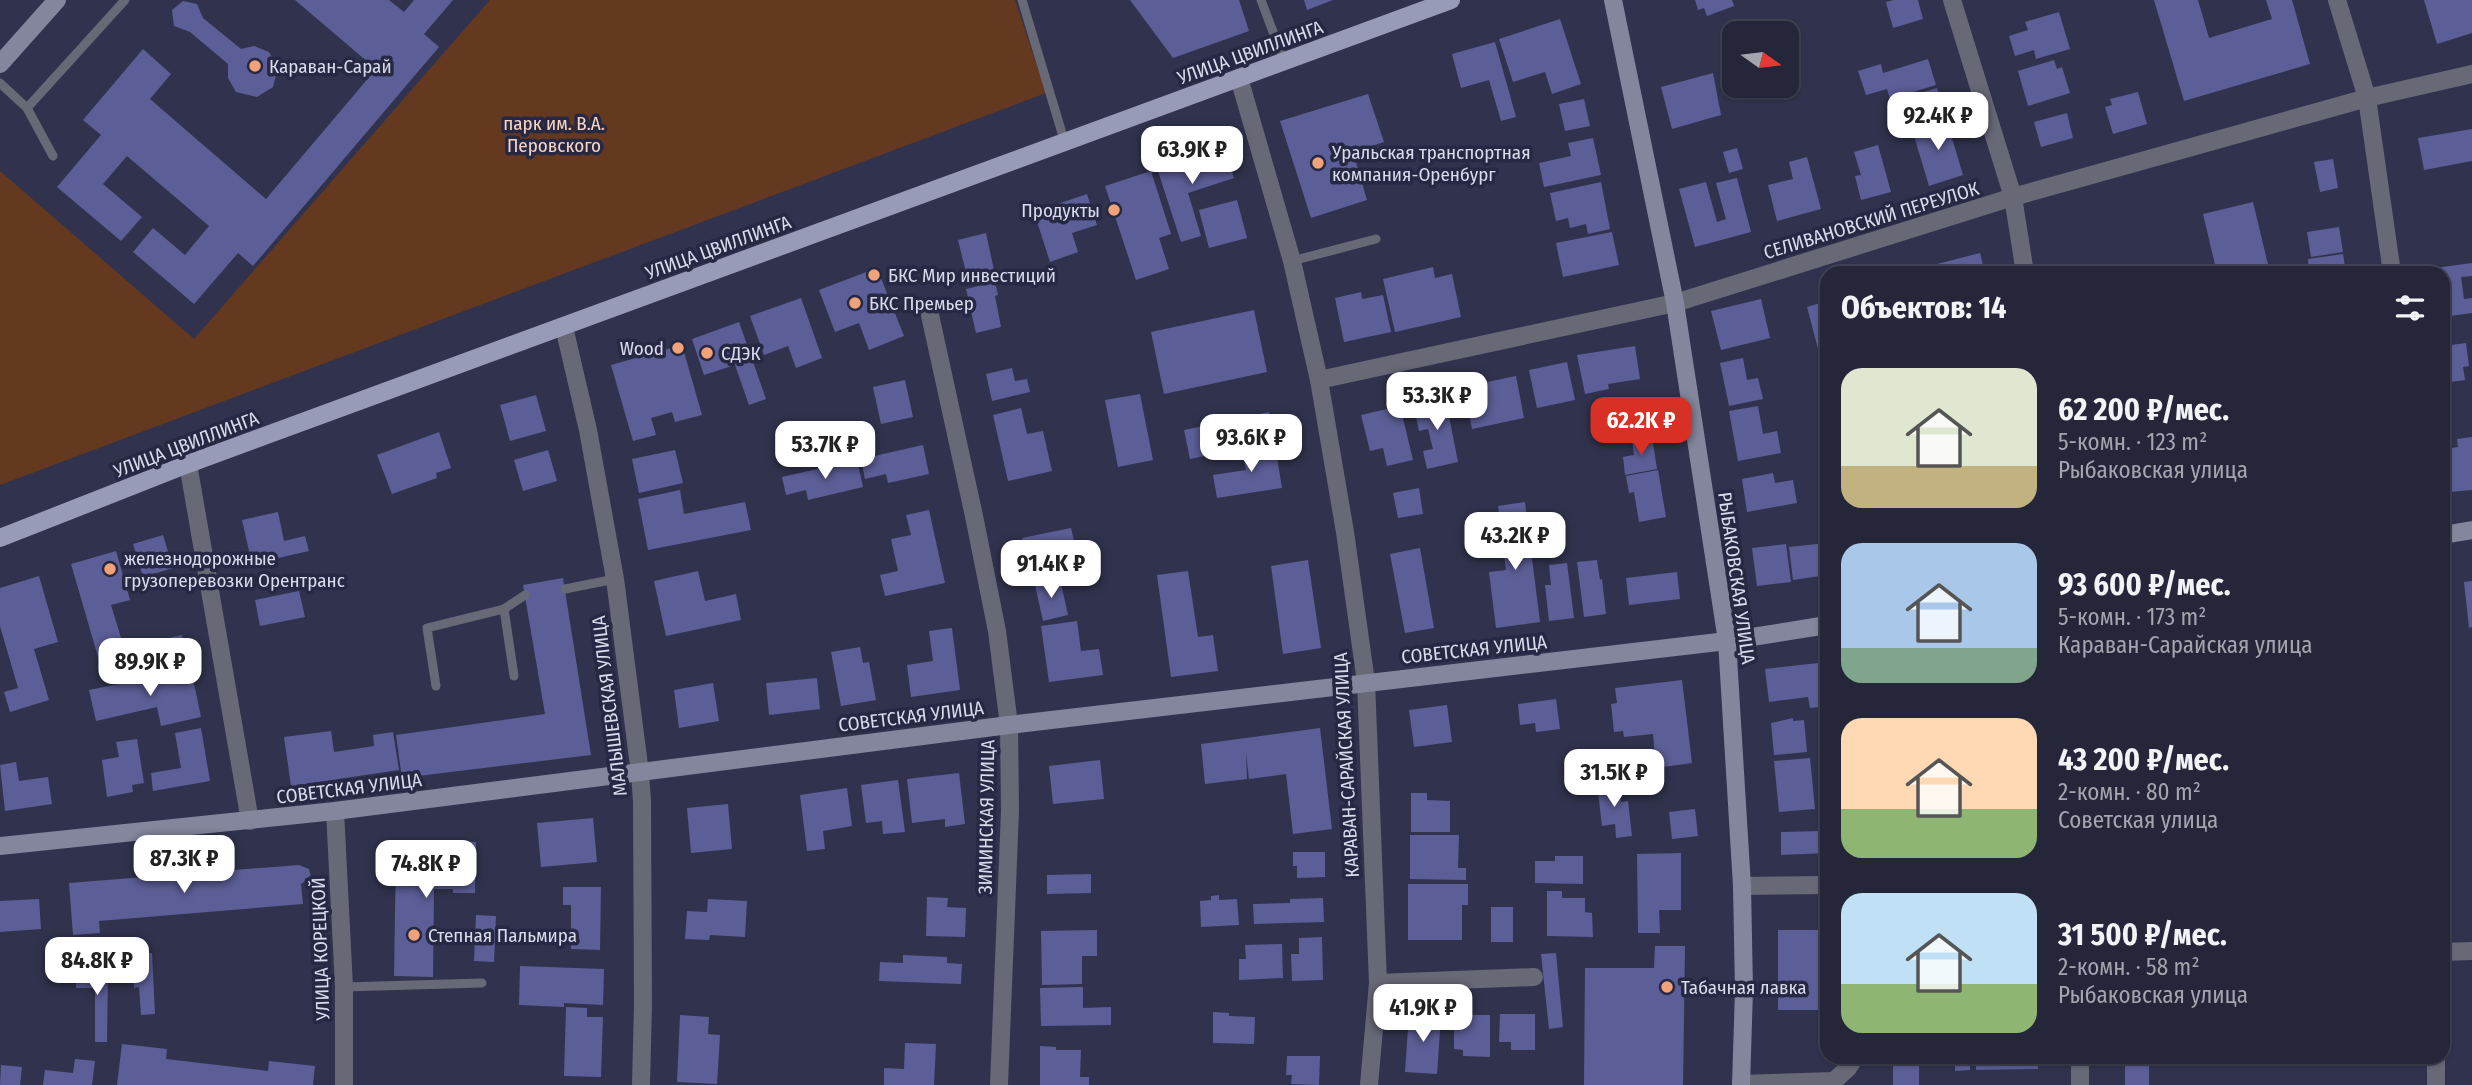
<!DOCTYPE html>
<html lang="ru">
<meta charset="utf-8">
<style>
body{margin:0;font-family:"Fira Sans Condensed",sans-serif;background:#313245;color:#f1f3f6;height:100vh;display:flex;flex-direction:column;font-size:26px;white-space:nowrap}
*{box-sizing:border-box;margin:0}
p{font-size:23px;color:#a3a5af}
.icon{flex:none;width:38px;height:38px;fill:none;stroke:currentColor;stroke-width:2;stroke-linecap:round;stroke-linejoin:round}
.map{position:relative;flex:1;overflow:hidden}
.panel{position:absolute;left:1820px;top:266px;width:630px;height:798px;display:flex;flex-direction:column;background:#25263a;border-radius:21px;box-shadow:0 2px 5px #0004,0 0 0 2px #424354}
.panel>*{flex:none}
.needle{width:46px;rotate:104deg}
.tools{position:absolute;left:1722px;top:21px;display:grid;gap:14px}
.tools a{display:grid;place-items:center;width:77px;height:77px;border-radius:14px;background:#25263a;box-shadow:0 2px 5px #0004,0 0 0 2px #424354;font-size:35px}
.price{position:absolute;translate:-50% -60px;padding:0 16px;border-radius:14px;background:#fff;color:#222;font-size:23px;line-height:46px;filter:drop-shadow(0 2px 4px #0008)}
.price::after{content:'';position:absolute;left:50%;top:42px;width:21px;height:16px;margin-left:-10px;background:inherit;clip-path:polygon(0 0,100% 0,50% 100%)}
.price.on{background:#d93025;color:#fff}
ul{padding:0;list-style:none}
li{display:flex;align-items:center;gap:21px;height:175px;padding:0 21px}
li span{display:grid;place-items:center;flex:none;width:196px;height:140px;border-radius:21px;color:#555}
li>.icon{margin-inline-start:auto}
span .icon{width:84px;height:84px;fill:#fffc;stroke-width:1}
li b{font-size:30px}
h2{display:flex;justify-content:space-between;align-items:center;height:84px;padding:0 21px;font-size:30px}
.map>svg:first-child{display:block}
</style>
<div class="map">
<svg width="2472" height="1085" viewBox="0 0 2472 1085">
<rect width="100%" height="100%" fill="#31334e"/>
<!-- green -->
<polygon fill="#653920" points="490,0 1015,0 1046,93 0,485 0,171 194,339"/>
<!-- building -->
<g fill="#5c5e97">
<polygon points="295,0 389,0 404,12 414,0 453,0 424,34 439,47 253,266 238,253 194,304 133,252 153,228 185,255 209,226 127,156 103,184 142,217 121,241 57,187 101,135 83,120 143,49 171,74 150,99 266,199 376,69"/>
<polygon points="1130,0 1239,0 1249,31 1173,58"/>
<polygon points="1304,0 1333,0 1307,10"/>
<polygon points="1695,0 1732,0 1734,6 1707,16 1704,8 1698,10"/>
<polygon points="1894,0 1918,0 1923,19 1893,28 1886,2"/>
<polygon points="2154,0 2198,0 2209,38 2272,19 2266,0 2292,0 2310,64 2184,101"/>
<polygon points="2424,0 2472,0 2472,33 2437,44"/>
<polygon points="183,1 197,4 203,18 241,49 254,46 269,52 278,68 273,87 257,97 236,92 228,78 228,64 190,32 174,26 172,10"/>
<polygon points="2059,12 2070,49 2036,59 2034,50 2015,56 2009,36 2028,30 2025,22"/>
<polygon points="1560,19 1581,84 1552,94 1545,72 1513,82 1499,39"/>
<polygon points="1495,42 1516,117 1501,121 1489,80 1461,88 1452,54"/>
<polygon points="1928,59 1936,85 1890,99 1887,89 1866,95 1858,71 1881,64 1883,73"/>
<polygon points="2054,60 2057,69 2062,67 2070,93 2028,106 2018,71"/>
<polygon points="1713,73 1721,115 1672,129 1661,87"/>
<polygon points="1937,88 1945,116 1915,125 1907,97"/>
<polygon points="2138,92 2147,124 2113,134 2105,107 2112,105 2110,99"/>
<polygon points="1368,94 1384,142 1353,152 1367,200 1311,218 1280,121"/>
<polygon points="1584,99 1590,126 1565,131 1559,104"/>
<polygon points="2067,113 2073,138 2041,147 2034,122"/>
<polygon points="1946,118 1963,175 1929,186 1912,129"/>
<polygon points="2472,129 2472,161 2424,170 2418,138"/>
<polygon points="1593,138 1601,175 1544,187 1539,163 1571,156 1568,143"/>
<polygon points="1878,145 1891,192 1861,200 1855,176 1861,175 1854,152"/>
<polygon points="1223,146 1234,178 1188,193 1201,236 1181,242 1157,168"/>
<polygon points="1737,148 1743,169 1729,173 1723,152"/>
<polygon points="1807,157 1821,209 1777,221 1768,185 1793,179 1789,162"/>
<polygon points="2333,159 2338,188 2320,192 2314,162"/>
<polygon points="1151,171 1171,234 1159,238 1169,269 1136,280 1105,186"/>
<polygon points="1737,178 1751,232 1695,247 1679,189 1706,182 1717,222 1726,219 1716,183"/>
<polygon points="1601,182 1610,229 1588,234 1586,224 1570,228 1568,218 1556,221 1550,193"/>
<polygon points="1087,194 1097,225 1072,233 1078,252 1050,262 1034,212"/>
<polygon points="1237,200 1247,238 1209,248 1199,210"/>
<polygon points="2253,202 2270,273 2217,273 2203,214"/>
<polygon points="2339,227 2343,252 2311,257 2307,232"/>
<polygon points="1612,232 1619,265 1563,277 1556,243"/>
<polygon points="986,233 994,270 967,276 958,240"/>
<polygon points="1980,253 1985,273 1939,273 1937,264"/>
<polygon points="2343,254 2346,273 2309,273 2308,259"/>
<polygon points="2472,263 2472,276 2461,277 2464,299 2472,298 2472,313 2443,317 2443,273 2420,273 2420,270"/>
<polygon points="1433,267 1435,278 1452,274 1461,317 1395,332 1383,279"/>
<polygon points="877,268 904,336 869,350 859,323 835,332 819,290"/>
<polygon points="995,282 998,295 995,296 1001,327 976,333 966,289"/>
<polygon points="1361,292 1362,299 1383,295 1391,332 1344,342 1335,298"/>
<polygon points="801,298 822,358 796,368 788,346 764,355 750,316"/>
<polygon points="1761,299 1770,338 1721,350 1711,311"/>
<polygon points="1827,301 1827,362 1822,364 1807,307"/>
<polygon points="1254,310 1267,372 1164,394 1151,332"/>
<polygon points="739,322 766,399 749,405 735,365 704,375 692,339"/>
<polygon points="2466,343 2469,366 2463,367 2465,380 2443,383 2443,346"/>
<polygon points="682,345 702,415 675,422 672,412 651,418 656,435 633,441 611,365"/>
<polygon points="1635,346 1640,379 1608,384 1609,389 1585,394 1577,355"/>
<polygon points="1743,358 1747,380 1758,378 1763,399 1729,406 1720,363"/>
<polygon points="1567,362 1575,400 1537,408 1529,370"/>
<polygon points="1012,368 1015,381 1027,379 1030,392 992,401 986,374"/>
<polygon points="1516,376 1524,418 1472,429 1468,409 1473,408 1468,386"/>
<polygon points="905,380 913,417 881,424 873,387"/>
<polygon points="1140,394 1153,460 1118,467 1105,400"/>
<polygon points="536,395 546,431 510,441 500,405"/>
<polygon points="1445,396 1458,462 1427,469 1423,451 1433,449 1428,429 1419,431 1413,403"/>
<polygon points="1400,406 1413,460 1387,466 1383,448 1370,451 1361,415"/>
<polygon points="1758,406 1763,434 1777,431 1781,453 1738,461 1729,411"/>
<polygon points="1021,408 1027,434 1043,431 1052,471 1008,481 993,415"/>
<polygon points="1269,412 1275,441 1190,459 1184,430"/>
<polygon points="439,432 451,468 436,473 437,478 392,494 377,455"/>
<polygon points="1652,437 1657,469 1625,475 1623,457 1634,455 1632,441"/>
<polygon points="2472,437 2472,490 2450,492 2445,449 2458,447 2457,439"/>
<polygon points="923,445 929,474 888,483 886,474 865,479 861,459"/>
<polygon points="1275,445 1282,488 1217,498 1213,475 1246,470 1242,450"/>
<polygon points="548,450 557,481 523,491 514,460"/>
<polygon points="675,450 683,483 639,493 632,459"/>
<polygon points="857,460 863,487 808,500 806,490 786,495 782,477"/>
<polygon points="1658,470 1666,517 1639,522 1634,492 1629,493 1626,476"/>
<polygon points="1773,473 1775,483 1793,480 1797,503 1747,512 1742,479"/>
<polygon points="1419,488 1423,514 1398,518 1393,493"/>
<polygon points="680,490 684,514 745,502 751,530 648,550 638,499"/>
<polygon points="1525,502 1540,622 1496,628 1489,572 1506,570 1498,506"/>
<polygon points="929,510 945,583 885,596 880,575 898,571 891,539 911,535 906,515"/>
<polygon points="278,512 284,541 305,536 309,551 252,564 242,520"/>
<polygon points="1071,528 1079,562 1030,573 1022,538"/>
<polygon points="163,535 173,568 143,577 133,544"/>
<polygon points="1827,543 1827,575 1793,580 1789,547"/>
<polygon points="1786,544 1791,582 1757,586 1752,548"/>
<polygon points="1420,548 1434,628 1405,633 1390,554"/>
<polygon points="116,551 130,600 111,605 132,674 105,681 71,564"/>
<polygon points="1308,560 1321,648 1283,654 1271,566"/>
<polygon points="1597,560 1600,580 1602,579 1606,614 1584,617 1577,562"/>
<polygon points="1567,563 1574,618 1549,621 1545,585 1551,585 1549,565"/>
<polygon points="698,571 705,601 736,594 741,620 666,636 654,581"/>
<polygon points="1188,571 1198,637 1213,635 1218,671 1171,677 1157,575"/>
<polygon points="1677,572 1680,599 1629,605 1626,578"/>
<polygon points="39,576 58,642 34,649 49,700 10,712 4,692 18,688 0,626 0,588"/>
<polygon points="563,578 591,755 402,778 396,735 545,714 523,585"/>
<polygon points="1060,579 1068,615 1043,621 1035,585"/>
<polygon points="2472,581 2472,627 2469,628 2464,582"/>
<polygon points="299,591 305,617 260,626 255,600"/>
<polygon points="1077,621 1081,651 1099,649 1103,675 1049,682 1041,626"/>
<polygon points="952,628 960,690 911,697 907,665 933,661 929,631"/>
<polygon points="182,635 187,661 156,668 150,642"/>
<polygon points="860,647 863,663 869,662 876,700 841,706 831,652"/>
<polygon points="1827,662 1827,706 1810,708 1808,697 1769,702 1765,669"/>
<polygon points="191,669 201,717 161,726 157,707 96,721 89,690"/>
<polygon points="817,678 820,709 769,715 766,683"/>
<polygon points="1682,680 1692,763 1656,768 1653,734 1624,737 1623,731 1614,732 1611,704 1617,703 1615,688"/>
<polygon points="713,683 719,721 679,728 674,690"/>
<polygon points="1556,699 1560,729 1536,732 1535,723 1520,725 1518,704"/>
<polygon points="1447,705 1452,742 1414,747 1409,710"/>
<polygon points="1793,718 1793,721 1804,720 1807,752 1774,755 1771,723"/>
<polygon points="201,728 210,781 153,791 151,773 181,768 175,733"/>
<polygon points="1320,728 1332,829 1293,834 1286,774 1249,779 1246,753 1247,779 1205,784 1201,744"/>
<polygon points="331,731 334,752 374,746 373,735 393,732 399,770 291,786 284,737"/>
<polygon points="137,739 144,783 132,785 133,792 107,797 102,760 119,757 116,742"/>
<polygon points="1810,758 1815,809 1779,812 1774,761"/>
<polygon points="1100,760 1104,799 1053,804 1049,766"/>
<polygon points="16,762 19,781 48,777 52,804 5,811 0,765"/>
<polygon points="959,773 965,824 945,827 945,819 912,823 907,779"/>
<polygon points="898,780 905,832 883,834 882,821 866,823 861,785"/>
<polygon points="1619,780 1621,802 1628,801 1632,836 1616,838 1615,824 1602,826 1597,783"/>
<polygon points="847,788 852,826 823,831 825,849 807,851 800,795"/>
<polygon points="1411,793 1427,793 1427,800 1450,801 1450,832 1411,832"/>
<polygon points="728,804 732,849 691,853 687,808"/>
<polygon points="1695,809 1698,836 1672,839 1669,812"/>
<polygon points="593,818 597,862 541,867 537,823"/>
<polygon points="1821,820 1827,820 1827,853 1781,855 1781,832 1821,831"/>
<polygon points="1410,835 1459,835 1458,868 1466,868 1466,880 1410,879"/>
<polygon points="435,841 476,842 475,893 453,893 453,889 434,889 433,977 394,976 396,851 424,852 424,858 435,858"/>
<polygon points="1293,852 1325,852 1325,877 1297,878 1297,866 1293,866"/>
<polygon points="1681,853 1681,910 1659,910 1660,933 1638,933 1637,854"/>
<polygon points="1555,856 1583,856 1583,884 1535,883 1535,861 1555,861"/>
<polygon points="299,865 309,869 311,877 301,884 303,904 99,921 100,933 73,935 69,883"/>
<polygon points="1091,874 1091,893 1047,894 1047,875"/>
<polygon points="1408,884 1468,884 1468,905 1462,905 1462,940 1408,940"/>
<polygon points="563,887 601,887 600,950 571,949 571,905 563,905"/>
<polygon points="1547,891 1562,891 1562,898 1585,898 1585,912 1592,913 1593,937 1547,936"/>
<polygon points="1219,895 1219,900 1237,899 1239,925 1201,927 1200,901 1211,900 1211,896"/>
<polygon points="927,897 948,898 947,907 966,908 965,937 926,936"/>
<polygon points="1323,898 1324,922 1254,924 1253,904 1290,903 1290,899"/>
<polygon points="39,899 41,929 0,932 0,901"/>
<polygon points="708,899 747,901 745,937 710,935 709,940 685,939 687,911 707,912"/>
<rect x="1491" y="907" width="22" height="35"/>
<polygon points="476,915 496,916 494,962 474,961"/>
<polygon points="1097,930 1097,956 1082,956 1082,984 1042,985 1041,931"/>
<polygon points="1778,930 1818,930 1818,955 1824,955 1824,1010 1778,1010"/>
<polygon points="1322,937 1323,980 1292,981 1291,954 1299,954 1299,938"/>
<polygon points="1282,944 1283,978 1239,980 1239,959 1246,959 1245,945"/>
<polygon points="1655,946 1685,946 1683,1085 1584,1085 1585,968 1654,968"/>
<polygon points="152,953 155,1014 141,1015 139,987 134,988 133,954"/>
<polygon points="1556,953 1563,1027 1549,1029 1541,954"/>
<polygon points="903,955 947,957 947,963 962,964 961,984 879,981 880,962 903,963"/>
<polygon points="520,966 604,969 603,1005 564,1003 564,1007 519,1005"/>
<polygon points="76,968 108,968 107,1042 95,1042 95,988 76,988"/>
<polygon points="1083,987 1083,1008 1111,1007 1111,1025 1041,1026 1040,988"/>
<polygon points="566,1007 587,1008 587,1017 603,1017 601,1077 564,1076"/>
<polygon points="1213,1012 1229,1013 1229,1016 1255,1017 1254,1044 1213,1043"/>
<polygon points="1409,1014 1441,1016 1437,1074 1405,1072"/>
<polygon points="1500,1014 1535,1014 1535,1050 1511,1050 1511,1042 1499,1042"/>
<polygon points="680,1015 709,1017 708,1034 720,1035 717,1084 677,1082"/>
<polygon points="1454,1015 1490,1015 1490,1057 1463,1056 1463,1050 1454,1049"/>
<polygon points="905,1043 936,1044 934,1085 884,1085 884,1068 904,1069"/>
<polygon points="122,1044 167,1049 166,1059 268,1071 269,1061 315,1066 313,1085 117,1085"/>
<polygon points="1040,1046 1056,1047 1056,1050 1081,1050 1080,1077 1089,1077 1089,1085 1040,1085"/>
<polygon points="1287,1056 1320,1056 1319,1085 1291,1084 1292,1075 1286,1075"/>
<polygon points="1955,1057 1970,1057 1970,1070 1955,1071"/>
<polygon points="1976,1057 2038,1057 2038,1069 1976,1070"/>
<rect x="2125" y="1057" width="24" height="28"/>
<polygon points="75,1059 95,1061 92,1085 43,1085 45,1070 73,1073"/>
<polygon points="1893,1064 1919,1065 1919,1085 1893,1085"/>
<polygon points="1,1065 22,1067 20,1085 0,1085"/>
</g>
<g fill="none" stroke-linecap="round" stroke-linejoin="round">
<!-- lane -->
<g stroke="#686977" stroke-width="9">
<polyline points="1022,0 1065,143"/>
<polyline points="1261,0 1284,61"/>
<polyline points="0,83 27,108 125,0"/>
<polyline points="27,108 53,156"/>
<polyline points="1292,261 1376,239"/>
<polyline points="565,589 615,579"/>
<polyline points="504,609 514,676"/>
<polyline points="436,686 427,628 504,609 525,595"/>
<polyline points="344,987 482,983"/>
</g>
<!-- street -->
<g stroke="#686977" stroke-width="18">
<polyline points="1952,0 2013,197 2025,273"/>
<polyline points="2337,0 2367,98 2392,273"/>
<polyline points="1239,78 1292,261 1319,380 1345,532 1366,682 1378,983 1369,1085"/>
<polyline points="928,306 974,516 997,631 1009,725 1010,811 999,1085"/>
<polyline points="564,327 588,430 615,579 640,773 642,801 643,1005 641,1085"/>
<polyline points="1319,380 1675,303 2013,197 2367,98 2472,74"/>
<polyline points="188,464 250,821"/>
<polyline points="335,811 344,987 344,1085"/>
<polyline points="1742,886 1827,885"/>
<polyline points="2443,952 2472,951"/>
<polyline points="1378,983 1534,977"/>
<polyline points="2436,1057 2436,1085"/>
<polyline points="1741,1084 1834,1081 1848,1068 1855,1057"/>
<polyline points="2080,1085 2080,1057"/>
</g>
<!-- secondary -->
<g stroke="#83869c" stroke-width="18">
<polyline points="1613,0 1675,303 1727,641 1742,886 1744,990 1741,1085"/>
<polyline points="0,64 57,0"/>
<polyline points="2443,535 2472,530"/>
<polyline points="0,846 335,811 1009,725 1727,641 1827,625"/>
</g>
<!-- primary -->
<polyline stroke="#989bb8" stroke-width="18" points="0,538 188,464 1451,0"/>
</g>
<!-- markers -->
<g fill="#f0a279" stroke="#272843" stroke-width="2.5">
<circle cx="255" cy="66" r="7"/>
<circle cx="1318" cy="163" r="7"/>
<circle cx="1114" cy="210" r="7"/>
<circle cx="874" cy="275" r="7"/>
<circle cx="855" cy="303" r="7"/>
<circle cx="678" cy="348" r="7"/>
<circle cx="707" cy="353" r="7"/>
<circle cx="110" cy="569" r="7"/>
<circle cx="414" cy="935" r="7"/>
<circle cx="1667" cy="987" r="7"/>
</g>
<g text-anchor="middle" stroke-width="7" stroke-linejoin="round" paint-order="stroke">
<!-- street labels -->
<g font-size="19" fill="#d9dbed" stroke="#272843">
<text transform="translate(1250 52) rotate(-20)" y="7">УЛИЦА ЦВИЛЛИНГА</text>
<text transform="translate(1871 220) rotate(-17)" y="7">СЕЛИВАНОВСКИЙ ПЕРЕУЛОК</text>
<text transform="translate(718 247) rotate(-20)" y="7">УЛИЦА ЦВИЛЛИНГА</text>
<text transform="translate(186 444) rotate(-21)" y="7">УЛИЦА ЦВИЛЛИНГА</text>
<text transform="translate(1737 578) rotate(82)" y="7">РЫБАКОВСКАЯ УЛИЦА</text>
<text transform="translate(1474 649) rotate(-6)" y="7">СОВЕТСКАЯ УЛИЦА</text>
<text transform="translate(609 706) rotate(-97)" y="7">МАЛЫШЕВСКАЯ УЛИЦА</text>
<text transform="translate(911 716) rotate(-7)" y="7">СОВЕТСКАЯ УЛИЦА</text>
<text transform="translate(1346 765) rotate(-93)" y="7">КАРАВАН-САРАЙСКАЯ УЛИЦА</text>
<text transform="translate(349 788) rotate(-7)" y="7">СОВЕТСКАЯ УЛИЦА</text>
<text transform="translate(986 817) rotate(-89)" y="7">ЗИМИНСКАЯ УЛИЦА</text>
<text transform="translate(320 949) rotate(-92)" y="7">УЛИЦА КОРЕЦКОЙ</text>
</g>
<!-- poi labels -->
<g font-size="19" fill="#d9dbed" stroke="#272843" text-anchor="start">
<text x="269" y="73">Караван-Сарай</text>
<text x="1332" y="159">Уральская транспортная<tspan x="1332" dy="22">компания-Оренбург</tspan></text>
<text x="1100" y="217" text-anchor="end">Продукты</text>
<text x="888" y="282">БКС Мир инвестиций</text>
<text x="869" y="310">БКС Премьер</text>
<text x="664" y="355" text-anchor="end">Wood</text>
<text x="721" y="360">СДЭК</text>
<text x="124" y="565">железнодорожные<tspan x="124" dy="22">грузоперевозки Орентранс</tspan></text>
<text x="428" y="942">Степная Пальмира</text>
<text x="1681" y="994">Табачная лавка</text>
</g>
<!-- park labels -->
<g font-size="19" fill="#f8d4c1" stroke="#272843">
<text x="554" y="130">парк им. В.А.<tspan x="554" dy="22">Перовского</tspan></text>
</g>
</g>
</svg>
<div class="tools">
<a><svg class="needle" viewBox="-14 -14 28 28"><path d="M0-13l5 13h-10z" fill="#e53935"/><path d="M0 13l5-13h-10z" fill="#a3a5af"/></svg></a>
</div>
<b class="price" style="left:1938px;top:152px">92.4K ₽</b>
<b class="price" style="left:1192px;top:186px">63.9K ₽</b>
<b class="price" style="left:1437px;top:432px">53.3K ₽</b>
<b class="price on" style="left:1641px;top:457px">62.2K ₽</b>
<b class="price" style="left:1251px;top:474px">93.6K ₽</b>
<b class="price" style="left:825px;top:481px">53.7K ₽</b>
<b class="price" style="left:1515px;top:572px">43.2K ₽</b>
<b class="price" style="left:1051px;top:600px">91.4K ₽</b>
<b class="price" style="left:150px;top:698px">89.9K ₽</b>
<b class="price" style="left:1614px;top:809px">31.5K ₽</b>
<b class="price" style="left:184px;top:895px">87.3K ₽</b>
<b class="price" style="left:426px;top:900px">74.8K ₽</b>
<b class="price" style="left:97px;top:997px">84.8K ₽</b>
<b class="price" style="left:1423px;top:1044px">41.9K ₽</b>
<section class="panel">
<h2>Объектов: 14<svg class="icon" aria-label="filters" viewBox="0 0 24 24"><path d="M4 7h16M4 17h16"/><circle cx="9" cy="7" r="2"/><circle cx="15" cy="17" r="2"/></svg></h2>
<ul>
<li><span style="background:linear-gradient(#dfe7d0 70%,#c2b280 0)"><svg class="icon" aria-label="home" viewBox="0 0 24 24"><path d="M3 11l9-7 9 7M6 9v11h12V9"/></svg></span><div><b>62 200 ₽/мес.</b><p>5-комн. · 123 m²</p><p>Рыбаковская улица</p></div></li>
<li><span style="background:linear-gradient(#a9c7e8 75%,#7fa58c 0)"><svg class="icon" aria-label="home" viewBox="0 0 24 24"><path d="M3 11l9-7 9 7M6 9v11h12V9"/></svg></span><div><b>93 600 ₽/мес.</b><p>5-комн. · 173 m²</p><p>Караван-Сарайская улица</p></div></li>
<li><span style="background:linear-gradient(#ffd9b3 65%,#8fb573 0)"><svg class="icon" aria-label="home" viewBox="0 0 24 24"><path d="M3 11l9-7 9 7M6 9v11h12V9"/></svg></span><div><b>43 200 ₽/мес.</b><p>2-комн. · 80 m²</p><p>Советская улица</p></div></li>
<li><span style="background:linear-gradient(#bfe0f5 65%,#8fb573 0)"><svg class="icon" aria-label="home" viewBox="0 0 24 24"><path d="M3 11l9-7 9 7M6 9v11h12V9"/></svg></span><div><b>31 500 ₽/мес.</b><p>2-комн. · 58 m²</p><p>Рыбаковская улица</p></div></li>
</ul>
</section>
</div>
